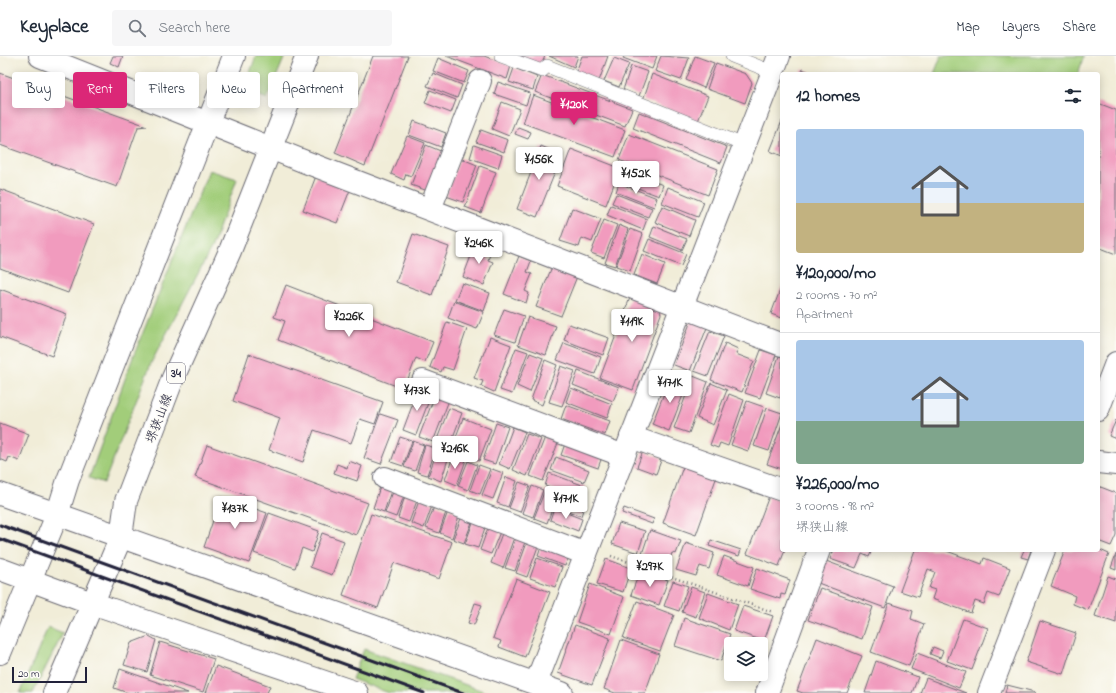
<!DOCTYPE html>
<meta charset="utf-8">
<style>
body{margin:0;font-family:"Indie Flower","Klee One",sans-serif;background:#f6f6f7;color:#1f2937;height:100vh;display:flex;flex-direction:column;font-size:15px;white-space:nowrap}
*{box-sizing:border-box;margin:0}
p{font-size:13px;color:#747a83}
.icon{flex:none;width:22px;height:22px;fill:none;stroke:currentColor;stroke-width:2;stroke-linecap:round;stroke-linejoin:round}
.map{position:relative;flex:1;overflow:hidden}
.panel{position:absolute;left:780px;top:16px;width:320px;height:480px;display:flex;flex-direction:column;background:#fff;border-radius:4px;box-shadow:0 2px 10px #0003}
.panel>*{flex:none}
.hud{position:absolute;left:12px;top:16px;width:380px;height:36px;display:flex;gap:8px}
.fabs{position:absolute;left:724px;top:581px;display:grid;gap:8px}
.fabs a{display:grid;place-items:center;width:44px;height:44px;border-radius:4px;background:#fff;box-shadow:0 2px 10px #0003;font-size:20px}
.scale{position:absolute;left:12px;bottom:10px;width:75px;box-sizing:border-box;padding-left:4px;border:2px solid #22223b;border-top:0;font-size:11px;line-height:14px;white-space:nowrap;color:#22223b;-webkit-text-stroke:3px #fdfcf7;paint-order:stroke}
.price{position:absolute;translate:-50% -34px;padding:0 9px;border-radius:4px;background:#fff;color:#222;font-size:13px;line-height:26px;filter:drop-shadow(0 1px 2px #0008)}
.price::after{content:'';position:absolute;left:50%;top:24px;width:12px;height:9px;margin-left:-6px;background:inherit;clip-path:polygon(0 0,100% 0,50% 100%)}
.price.on{background:#db2777;color:#fff}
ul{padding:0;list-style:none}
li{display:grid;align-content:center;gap:8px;height:212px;padding:0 16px}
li+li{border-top:1px solid #e0e1e3}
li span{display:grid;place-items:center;height:124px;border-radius:4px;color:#555}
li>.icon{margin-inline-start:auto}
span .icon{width:72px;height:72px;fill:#fffc;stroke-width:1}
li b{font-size:17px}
h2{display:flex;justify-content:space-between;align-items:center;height:48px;padding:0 16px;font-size:17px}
.tag{padding:0 14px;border-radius:4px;background:#fff;box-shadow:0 2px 10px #0003;font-size:14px;line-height:36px}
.tag.on{background:#db2777;color:#fff}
header{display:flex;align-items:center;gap:24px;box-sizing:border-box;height:56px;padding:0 20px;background:#fff;border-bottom:1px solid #e0e1e3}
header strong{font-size:19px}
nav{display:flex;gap:22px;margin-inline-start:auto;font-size:14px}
.search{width:280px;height:36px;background:#f6f6f7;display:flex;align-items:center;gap:10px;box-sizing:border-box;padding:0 14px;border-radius:4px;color:#747a83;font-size:15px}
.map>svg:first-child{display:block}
</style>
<header>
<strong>Keyplace</strong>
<div class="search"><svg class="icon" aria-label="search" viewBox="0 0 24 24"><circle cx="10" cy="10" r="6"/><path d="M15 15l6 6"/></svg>Search here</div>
<nav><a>Map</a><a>Layers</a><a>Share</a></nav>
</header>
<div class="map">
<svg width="1116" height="637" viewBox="0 0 1116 637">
<rect width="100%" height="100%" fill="#fdfcf7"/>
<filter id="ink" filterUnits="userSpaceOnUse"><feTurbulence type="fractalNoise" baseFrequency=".025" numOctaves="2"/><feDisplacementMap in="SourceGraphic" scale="8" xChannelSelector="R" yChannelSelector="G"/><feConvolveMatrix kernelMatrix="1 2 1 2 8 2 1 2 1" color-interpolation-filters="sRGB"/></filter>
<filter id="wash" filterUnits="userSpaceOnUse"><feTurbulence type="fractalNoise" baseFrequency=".012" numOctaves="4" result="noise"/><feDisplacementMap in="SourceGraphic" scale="16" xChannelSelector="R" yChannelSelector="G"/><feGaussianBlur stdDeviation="0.9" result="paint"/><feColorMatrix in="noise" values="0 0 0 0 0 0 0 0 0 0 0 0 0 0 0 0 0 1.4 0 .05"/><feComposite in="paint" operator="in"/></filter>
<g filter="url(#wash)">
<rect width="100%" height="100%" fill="#f1edd8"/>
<!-- green -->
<g fill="#a2cd7a" stroke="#62785a">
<polygon points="256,0 285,0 267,43 244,33"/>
<polygon points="941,0 1084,0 1078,18 934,18"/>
<polygon points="209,114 237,123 212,191 151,307 104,427 89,422 133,301"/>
<polygon points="48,571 63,577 33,637 20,637"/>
<polygon points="364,593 489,637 389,637 352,623"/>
</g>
<g id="blocks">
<!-- building -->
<g fill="#f19bbe">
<polygon points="113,0 123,0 119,11 110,7"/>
<polygon points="373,0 408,0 365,110 335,97"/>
<polygon points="446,0 484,0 511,10 507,23"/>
<polygon points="515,0 545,0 541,10"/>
<polygon points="549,0 578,0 574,11"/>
<polygon points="582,0 608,0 599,25 576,16"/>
<polygon points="624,0 657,0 652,13 623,2"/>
<polygon points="661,0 689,2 681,24 655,15"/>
<polygon points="695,0 714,7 704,32 686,24"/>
<polygon points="438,2 469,15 464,27 433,15"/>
<polygon points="614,2 629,8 619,31 604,25"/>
<polygon points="716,7 746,18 752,27 745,47 707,33"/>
<polygon points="631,10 648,16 639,40 623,34"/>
<polygon points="514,12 537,21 533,34 509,26"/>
<polygon points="802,13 815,18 800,18"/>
<polygon points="0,17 147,70 138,71 117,131 0,89"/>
<polygon points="433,17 462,29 457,42 427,30"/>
<polygon points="652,18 708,40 698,65 643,44"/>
<polygon points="542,19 632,53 625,70 535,36"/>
<polygon points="498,26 530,37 526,49 494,38"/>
<polygon points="430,34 456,44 451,57 425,47"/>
<polygon points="533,39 625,74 615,101 523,67"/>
<polygon points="502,46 520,53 509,80 492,73"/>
<polygon points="1098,47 1116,54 1116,198 1098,191"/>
<polygon points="639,56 727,91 721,107 633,72"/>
<polygon points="414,65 446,77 441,91 409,79"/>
<polygon points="782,65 782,100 770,95"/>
<polygon points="518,71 531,76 528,83 515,78"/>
<polygon points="481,74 508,84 504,96 476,86"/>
<polygon points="629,78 718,113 708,139 619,104"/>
<polygon points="407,80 425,87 411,120 406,118 404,124 391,118"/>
<polygon points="426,89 443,96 428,135 411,129"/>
<polygon points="474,89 502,99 498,112 470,102"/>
<polygon points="541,90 562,99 537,161 517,153"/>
<polygon points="571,93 620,112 606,149 557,130"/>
<polygon points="460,102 477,109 463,146 446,140"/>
<polygon points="480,110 496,116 481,157 465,151"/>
<polygon points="631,117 663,129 659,140 627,128"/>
<polygon points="316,120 350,134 337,167 303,154"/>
<polygon points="619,127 657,142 654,151 616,136"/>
<polygon points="668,131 704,146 698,161 662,147"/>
<polygon points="0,133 94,168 68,237 0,212"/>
<polygon points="616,138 652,152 648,161 612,147"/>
<polygon points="611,149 647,163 643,174 607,159"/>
<polygon points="662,150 695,164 689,180 655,166"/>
<polygon points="572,152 601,163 592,186 582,182 579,191 560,185"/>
<polygon points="604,164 617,169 604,202 591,197"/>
<polygon points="619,169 628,173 615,210 605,207"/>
<polygon points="654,170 687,183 682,194 650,181"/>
<polygon points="630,173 643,178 630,215 616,210"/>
<polygon points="413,178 449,191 432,239 396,226"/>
<polygon points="649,183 686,198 681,210 644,195"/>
<polygon points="476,187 492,193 488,204 493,206 484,229 463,221"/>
<polygon points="642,198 665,208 657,228 634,219"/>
<polygon points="519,200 531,205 527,216 532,218 525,235 529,237 526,247 504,238"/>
<polygon points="553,208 578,218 561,260 536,251"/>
<polygon points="462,227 490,237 484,255 455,244"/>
<polygon points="286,229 433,286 425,306 416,302 404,333 278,284 285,265 274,261"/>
<polygon points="782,229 782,262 771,258"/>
<polygon points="0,233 67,258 52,300 0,281"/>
<polygon points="631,239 659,250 661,258 633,334 600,322"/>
<polygon points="454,245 484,256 477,273 448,262"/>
<polygon points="504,253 524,260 515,286 494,279"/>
<polygon points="528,261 556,270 546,299 518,289"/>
<polygon points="692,262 708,269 690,315 674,309"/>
<polygon points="447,266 467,273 453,314 443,311 441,316 430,311"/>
<polygon points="569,268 609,282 603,299 564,284"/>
<polygon points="710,275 724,280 708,320 694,315"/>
<polygon points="490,281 511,289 494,336 481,330 483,325 474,322"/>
<polygon points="564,287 601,301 595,318 557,304"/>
<polygon points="725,287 738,293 736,298 754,305 742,336 711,324"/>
<polygon points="516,292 528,296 512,338 500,334"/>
<polygon points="761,294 776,299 760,342 745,337"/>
<polygon points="530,297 543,302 530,336 517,330"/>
<polygon points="249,298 383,346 375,368 360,363 351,387 314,374 303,406 269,394 280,362 233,345"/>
<polygon points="779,300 782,301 782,335 780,342 766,337"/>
<polygon points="545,304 557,309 542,349 531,344"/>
<polygon points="561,310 575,315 562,350 549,346"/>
<polygon points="578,315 619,331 613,345 573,329"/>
<polygon points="693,320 708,326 689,377 674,372"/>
<polygon points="670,322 687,329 669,375 652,368"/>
<polygon points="711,327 727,334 713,369 697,362"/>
<polygon points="571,332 612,348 607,362 566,346"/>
<polygon points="418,334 431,339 416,379 403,374"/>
<polygon points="729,338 744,344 728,390 720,387 718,392 710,389"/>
<polygon points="435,339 449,344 433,386 419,381"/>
<polygon points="747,345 764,351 748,395 731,389"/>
<polygon points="566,349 610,365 605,379 561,363"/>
<polygon points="449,352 462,357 449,392 436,386"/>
<polygon points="767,352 782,357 769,395 754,390"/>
<polygon points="380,358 398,364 381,408 364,402"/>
<polygon points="463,362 491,373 479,405 451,394"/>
<polygon points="1116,364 1116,383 1109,380"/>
<polygon points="0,367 29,378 19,405 9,401 7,406 0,403"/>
<polygon points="496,367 508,371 495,408 483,404"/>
<polygon points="782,368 782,413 767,408"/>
<polygon points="513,371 525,376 510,413 499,408"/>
<polygon points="527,378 541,383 527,420 513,414"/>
<polygon points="400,381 412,385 403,410 391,406"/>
<polygon points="545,381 558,387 543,425 530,420"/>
<polygon points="413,385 424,389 415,415 404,411"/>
<polygon points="566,385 603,398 598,412 561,399"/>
<polygon points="207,389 368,447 356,479 195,421"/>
<polygon points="425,389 436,392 427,419 417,416"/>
<polygon points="438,393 450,397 441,425 428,420"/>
<polygon points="643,395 662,402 656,418 637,411"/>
<polygon points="453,400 466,404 457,429 445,424"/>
<polygon points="556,401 589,414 584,426 551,414"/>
<polygon points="349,405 362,410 357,425 334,417 337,408 347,412"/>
<polygon points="468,405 477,409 468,434 458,430"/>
<polygon points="684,408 717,420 696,479 663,467"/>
<polygon points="479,409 490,413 480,438 470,434"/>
<polygon points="492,413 503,417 493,443 482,439"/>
<polygon points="549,417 585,430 580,443 545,430"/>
<polygon points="506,421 517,425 508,451 497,447"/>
<polygon points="519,426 530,430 520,456 509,452"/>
<polygon points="381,428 392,432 384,456 373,452"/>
<polygon points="532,430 543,434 533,461 522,457"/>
<polygon points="1098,430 1116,437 1116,479 1111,490 1098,485"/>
<polygon points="394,433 405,437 396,461 385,457"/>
<polygon points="545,434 557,439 547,467 534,462"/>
<polygon points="406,437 418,442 409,466 398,462"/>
<polygon points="559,438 585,448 581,460 555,450"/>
<polygon points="769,440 782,445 782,494 785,494 779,510 747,498"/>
<polygon points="221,441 267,457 249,507 204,491"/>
<polygon points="420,442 433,447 424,472 411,467"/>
<polygon points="435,448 447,453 439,477 426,472"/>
<polygon points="554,452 582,463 578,475 550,464"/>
<polygon points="624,452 654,463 652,468 622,457"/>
<polygon points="449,453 460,457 452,482 440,477"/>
<polygon points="269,457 319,475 312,496 302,492 295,512 254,497"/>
<polygon points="463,457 474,461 464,487 453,483"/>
<polygon points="371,458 452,486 439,523 394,507 378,552 343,539"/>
<polygon points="475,461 487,466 478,492 465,488"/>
<polygon points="490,466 502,471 491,498 480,494"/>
<polygon points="619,467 645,475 638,497 612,488"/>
<polygon points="504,472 516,476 503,512 491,507"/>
<polygon points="650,474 681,485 676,498 672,497 668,508 642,498"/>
<polygon points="518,476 527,480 515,515 505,512"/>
<polygon points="322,477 344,485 332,519 310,511"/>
<polygon points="529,481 540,485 527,521 516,517"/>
<polygon points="711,484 741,494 739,500 709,490"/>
<polygon points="686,487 714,497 709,513 700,510 696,520 676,514"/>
<polygon points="542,488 570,498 565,510 538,500"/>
<polygon points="1098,493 1109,498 1088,554 1073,548 1075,540 1051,530 1065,494"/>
<polygon points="834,494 872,494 869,501 862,498 856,512 830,503"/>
<polygon points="915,494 944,494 982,508 984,502 1010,512 999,541 988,537 984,548 975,545 971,557 932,543 935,534 929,532 935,516 928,513 918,541 900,535"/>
<polygon points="1024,494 1031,494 1028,503 1021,501"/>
<polygon points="1116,498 1116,514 1111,512"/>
<polygon points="724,500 754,511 748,530 717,519"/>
<polygon points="537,502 562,511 555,531 530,522"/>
<polygon points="606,503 631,512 623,536 597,528"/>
<polygon points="826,505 893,530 885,552 818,527"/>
<polygon points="757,512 790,524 785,539 781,538 780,543 750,533"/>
<polygon points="640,514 668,524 659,549 631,539"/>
<polygon points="1108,520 1116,523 1116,567 1095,560"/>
<polygon points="516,523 550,536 525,601 499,591 501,585 493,582"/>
<polygon points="673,525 688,530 679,555 664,550"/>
<polygon points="590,528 624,541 611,578 577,566"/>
<polygon points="691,531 705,536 696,561 682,556"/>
<polygon points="820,532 873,551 862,583 808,564"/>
<polygon points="708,537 738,548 729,574 699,562"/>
<polygon points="637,545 674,559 660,595 623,582"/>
<polygon points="475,547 482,549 474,569 468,567"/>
<polygon points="889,547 913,555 911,563 924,568 909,610 871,596"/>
<polygon points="743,550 773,560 764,585 734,575"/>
<polygon points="684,562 730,578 721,605 675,590"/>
<polygon points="963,563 988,572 972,614 947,605"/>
<polygon points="1040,565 1076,577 1063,618 1026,606"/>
<polygon points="575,569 610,582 592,629 558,617"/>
<polygon points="149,580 156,584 147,616 124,609 131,587"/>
<polygon points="817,582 862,600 847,637 803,637 797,635"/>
<polygon points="621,584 659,598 645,637 615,637 604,633"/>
<polygon points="160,586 214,603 203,636 150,619"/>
<polygon points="933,591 943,595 940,602 930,598"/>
<polygon points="917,597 966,616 959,632 911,613"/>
<polygon points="876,605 918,621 912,637 865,637"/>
<polygon points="216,610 270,630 267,637 206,637"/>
<polygon points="120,613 188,637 128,637 114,632"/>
<polygon points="926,622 966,637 920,637"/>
<polygon points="1007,629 1035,636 1035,637 1005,637"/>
</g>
</g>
</g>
<g filter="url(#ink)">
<use href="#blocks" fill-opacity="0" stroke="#6a6972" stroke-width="1"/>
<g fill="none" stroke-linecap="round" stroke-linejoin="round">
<!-- lane casing -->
<g stroke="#6a6972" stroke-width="14">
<g id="lane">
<polyline points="501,0 542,15 547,10 744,89"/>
<polyline points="732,0 772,16"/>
</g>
</g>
<!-- street casing -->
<g stroke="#6a6972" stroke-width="24">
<g id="street">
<polyline points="40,0 303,105 782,289"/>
<polyline points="430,153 480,25"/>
<polyline points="423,325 624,400"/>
<polyline points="1098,354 1116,307"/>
<polyline points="631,381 782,434"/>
<polyline points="1098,406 1116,408"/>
<polyline points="385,422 586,498"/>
<polyline points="0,438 562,637"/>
<polyline points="0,513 92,547 357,637"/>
<polyline points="536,627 779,0"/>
<polyline points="767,637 819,494"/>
<polyline points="989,637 1044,494"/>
</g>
</g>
<!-- primary casing -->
<g stroke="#6a6972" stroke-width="24">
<g id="primary">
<polyline points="0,597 57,459 68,424 234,0"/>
<polyline points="54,637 121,481 126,445 173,322 230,195 307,0"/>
</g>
</g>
<!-- path -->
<polyline stroke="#6a6972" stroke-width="2.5" stroke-dasharray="1 3" stroke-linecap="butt" points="611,500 773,556"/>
<!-- lane -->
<use href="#lane" stroke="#fff" stroke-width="13"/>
<!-- street -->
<use href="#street" stroke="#fff" stroke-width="22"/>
<!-- primary -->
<use href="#primary" stroke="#fff" stroke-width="22"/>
<!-- rail -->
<g stroke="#22223b" stroke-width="3">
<polyline points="0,469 463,637"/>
<polyline points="0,483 424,637"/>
</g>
</g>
</g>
<g text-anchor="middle" stroke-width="3" stroke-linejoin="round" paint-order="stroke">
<!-- shield labels -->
<rect fill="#fdfcf7" stroke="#646373" stroke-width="1" x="167" y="307" width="18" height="20" rx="3"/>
<g font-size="12" font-weight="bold" fill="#22223b">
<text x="176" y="321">34</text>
</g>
<!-- street labels -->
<g font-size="13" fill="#22223b" stroke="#fdfcf7">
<text transform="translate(158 362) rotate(-69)" y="5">堺狭山線</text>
</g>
</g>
</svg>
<div class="fabs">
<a><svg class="icon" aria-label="layers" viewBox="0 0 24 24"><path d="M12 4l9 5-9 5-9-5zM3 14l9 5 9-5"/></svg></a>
</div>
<div class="scale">20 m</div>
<b class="price on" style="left:574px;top:70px">¥120K</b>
<b class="price" style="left:539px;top:125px">¥156K</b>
<b class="price" style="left:636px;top:139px">¥152K</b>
<b class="price" style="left:479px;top:209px">¥246K</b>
<b class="price" style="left:349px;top:282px">¥226K</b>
<b class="price" style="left:632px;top:287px">¥119K</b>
<b class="price" style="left:670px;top:348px">¥171K</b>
<b class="price" style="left:417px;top:356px">¥173K</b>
<b class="price" style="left:455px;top:414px">¥216K</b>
<b class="price" style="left:566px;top:464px">¥171K</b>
<b class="price" style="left:235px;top:474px">¥137K</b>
<b class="price" style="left:650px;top:532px">¥297K</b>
<div class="hud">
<a class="tag">Buy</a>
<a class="tag on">Rent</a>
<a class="tag">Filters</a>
<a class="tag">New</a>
<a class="tag">Apartment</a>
</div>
<section class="panel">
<h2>12 homes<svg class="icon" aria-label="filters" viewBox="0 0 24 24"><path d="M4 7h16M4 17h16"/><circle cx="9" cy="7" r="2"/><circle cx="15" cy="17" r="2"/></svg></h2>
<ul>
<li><span style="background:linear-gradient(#a9c7e8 60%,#c2b280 0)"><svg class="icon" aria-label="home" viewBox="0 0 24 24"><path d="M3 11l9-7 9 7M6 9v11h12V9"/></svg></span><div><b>¥120,000/mo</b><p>2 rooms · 70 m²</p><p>Apartment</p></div></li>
<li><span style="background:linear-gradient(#a9c7e8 65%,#7fa58c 0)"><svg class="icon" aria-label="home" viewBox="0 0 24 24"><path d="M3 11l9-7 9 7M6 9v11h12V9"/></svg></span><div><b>¥226,000/mo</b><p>3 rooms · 98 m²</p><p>堺狭山線</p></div></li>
</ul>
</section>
</div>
